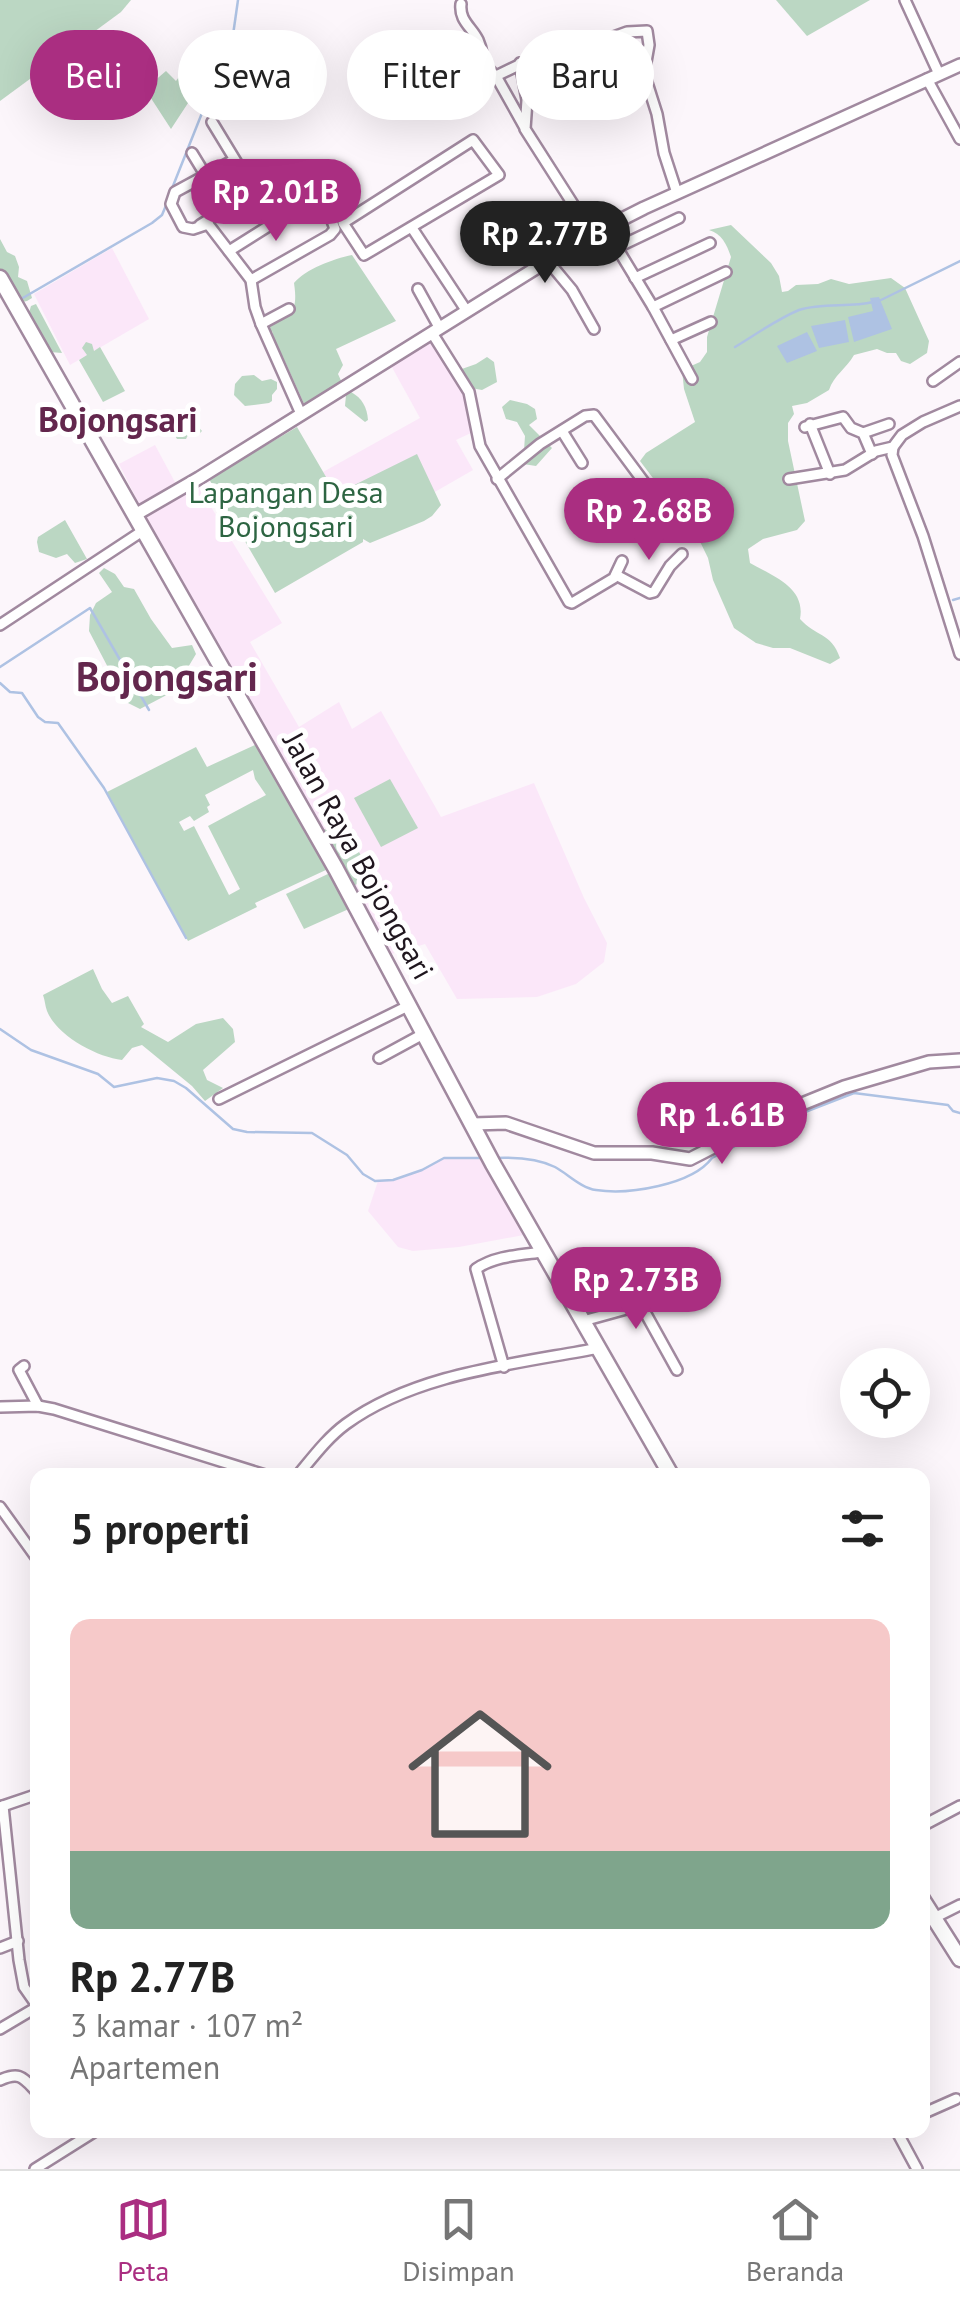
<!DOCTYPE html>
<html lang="id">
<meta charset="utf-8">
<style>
body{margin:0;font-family:"PT Sans",sans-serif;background:#f6f6f6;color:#222;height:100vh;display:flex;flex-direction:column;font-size:38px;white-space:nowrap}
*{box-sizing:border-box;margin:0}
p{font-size:32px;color:#767676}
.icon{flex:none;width:55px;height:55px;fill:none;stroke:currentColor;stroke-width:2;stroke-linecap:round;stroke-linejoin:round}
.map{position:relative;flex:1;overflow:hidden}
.sheet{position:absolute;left:30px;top:1468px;width:900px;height:670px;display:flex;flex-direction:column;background:#fff;border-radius:20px;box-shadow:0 10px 40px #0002}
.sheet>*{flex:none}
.banner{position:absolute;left:30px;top:30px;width:900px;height:90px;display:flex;gap:20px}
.tools{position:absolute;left:840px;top:1348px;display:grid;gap:20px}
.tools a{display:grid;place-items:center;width:90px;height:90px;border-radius:50%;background:#fff;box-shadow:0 10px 40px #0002;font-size:50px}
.price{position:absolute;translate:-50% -85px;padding:0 22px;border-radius:35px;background:#aa2e81;color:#fff;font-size:32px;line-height:65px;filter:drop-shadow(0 2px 5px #0008)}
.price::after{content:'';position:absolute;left:50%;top:60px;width:30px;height:22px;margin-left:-15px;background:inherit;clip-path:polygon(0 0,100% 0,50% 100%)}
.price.selected{background:#222;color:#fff}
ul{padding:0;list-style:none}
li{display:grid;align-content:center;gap:20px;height:530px;padding:0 40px}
li span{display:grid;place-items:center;height:310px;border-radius:20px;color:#555}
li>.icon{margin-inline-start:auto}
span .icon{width:180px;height:180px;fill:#fffc;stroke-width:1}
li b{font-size:42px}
h2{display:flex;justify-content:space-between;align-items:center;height:120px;padding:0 40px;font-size:42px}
.chip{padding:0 35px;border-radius:45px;background:#fff;box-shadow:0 10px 40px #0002;font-size:35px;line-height:90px}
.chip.selected{background:#aa2e81;color:#fff}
.tabs{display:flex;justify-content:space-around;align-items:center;height:140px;border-top:2px solid #e0e0e0;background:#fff;font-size:28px;color:#767676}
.tabs a{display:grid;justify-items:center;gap:5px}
.tabs .selected{color:#aa2e81}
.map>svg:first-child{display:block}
</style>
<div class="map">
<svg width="960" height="2169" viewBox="0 0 960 2169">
<rect width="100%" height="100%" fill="#fcf6fb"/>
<!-- built -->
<g fill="#fbe7f9">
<polygon points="112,248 149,319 70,365 34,294"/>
<polygon points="432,337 466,392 473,432 456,440 473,470 433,493 343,506 323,472 420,418 388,360"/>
<polygon points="155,445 177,486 140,506 119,464"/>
<polygon points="197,484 282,623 250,642 299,727 339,702 352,729 381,711 441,817 534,783 584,898 607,943 604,962 576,984 537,997 457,999 425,944 388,955 145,523 146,513"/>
<polygon points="462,1157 486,1158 529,1234 459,1247 413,1251 398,1247 368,1211 378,1181 393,1180 422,1170 444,1158"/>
</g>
<!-- green -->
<g fill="#bbd7c3" fill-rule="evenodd">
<polygon points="0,0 131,0 121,12 0,101"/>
<polygon points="776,0 870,0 807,36"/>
<polygon points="199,49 219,68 202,111 190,100 171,129 145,89 166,71 176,81"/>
<path d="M 731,225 L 771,263 L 779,276 L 782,292 L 788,291 L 796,285 L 818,284 L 831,279 L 849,284 L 891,278 L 905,288 L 929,341 L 927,353 L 910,364 L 901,361 L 896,353 L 887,353 L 877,349 L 854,355 C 846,369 834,375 829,390 L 807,403 L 792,406 L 794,414 L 788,423 L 788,441 L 805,521 L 797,530 L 763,539 L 748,549 L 750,563 C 773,576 806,587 800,619 C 816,637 831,632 840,658 L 830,664 L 790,648 L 773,648 L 756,643 L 734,628 L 713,580 L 708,558 L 684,509 L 662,490 L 640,461 L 646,453 L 695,422 L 684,389 L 682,370 L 700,362 L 707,352 L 707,337 L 731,257 C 727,245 722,234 709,230 Z"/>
<polygon points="0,239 7,252 15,256 19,267 18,277 27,281 32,298 27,301 18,303 0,274"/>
<path d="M 352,255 L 396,321 L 336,349 L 343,365 L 338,374 L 343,385 L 305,406 L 283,357 L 280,358 L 272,331 L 266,336 L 259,335 L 259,327 L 264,326 L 270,328 L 270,326 C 293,313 298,311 294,283 C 306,269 333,259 352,255 Z"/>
<polygon points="36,304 62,353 50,352 28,316 31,306"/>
<polygon points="86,342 92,344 94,351 100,347 125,391 103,402 79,360 87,355 82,348"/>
<polygon points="487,357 494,362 497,382 482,390 471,388 459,370 476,364"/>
<polygon points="254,375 262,381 271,379 277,382 277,389 272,395 272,401 269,403 245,406 234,395 235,384 242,376"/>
<path d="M 351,392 C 362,398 367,407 368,420 L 365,422 L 345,406 L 346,395 Z"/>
<polygon points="510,400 527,404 535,409 537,419 529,425 552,448 536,466 523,464 525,436 517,422 506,419 502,407"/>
<polygon points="182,418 191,418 202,431 198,435 188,435 186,439 177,439 171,429"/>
<polygon points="297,427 336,494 417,454 441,505 432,516 424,521 370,543 363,539 363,542 275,593 209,479"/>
<polygon points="65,520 87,559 75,563 67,554 56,558 39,552 37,542 38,537"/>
<polygon points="104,568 115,574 124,587 134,589 151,619 172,648 192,645 196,654 184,674 180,688 140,709 126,702 89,631 90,615 96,603 112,592 99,573"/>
<path d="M 259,743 L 303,819 L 300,823 L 328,869 L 255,903 L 257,907 L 188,941 L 107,792 L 196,747 L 207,767 ZM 253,770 L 255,779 L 266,795 L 208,826 L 240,889 L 229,895 L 194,826 L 184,831 L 179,822 L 190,816 L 194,821 L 209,812 L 207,807 L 210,805 L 205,795 Z"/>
<polygon points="390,779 418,828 381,847 354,798"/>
<path d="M 316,827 C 330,829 338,837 352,840 L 370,871 L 366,879 L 359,881 L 353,888 Z"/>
<polygon points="332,872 351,908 304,929 286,894"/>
<path d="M 93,969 L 102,989 L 112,1003 L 128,996 L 144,1024 L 141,1027 L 168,1042 L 196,1024 L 223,1018 L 233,1029 L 235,1042 L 203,1070 L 207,1080 L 223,1088 L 205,1101 L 192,1086 L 142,1045 L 132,1048 L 122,1060 C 97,1057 57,1036 47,1011 C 45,1006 45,1000 43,995 Z"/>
</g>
<!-- water -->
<g fill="#aec2e3">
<polygon points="879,297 892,329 854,342 848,317 873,311 870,298"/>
<polygon points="845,320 849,342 819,348 811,326"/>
<polygon points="807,332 817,351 787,363 777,346"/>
</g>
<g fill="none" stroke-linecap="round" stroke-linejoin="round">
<!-- stream -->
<g stroke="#aec2e3" stroke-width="2.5">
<polyline points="171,191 233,35 238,0"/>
<polyline points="21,299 152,223 162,215 167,203"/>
<polyline points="881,300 960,261"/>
<path d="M 735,347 C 755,335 777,319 799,310 C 823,302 849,308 873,302"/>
<polyline points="953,600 960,598"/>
<polyline points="0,667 90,608 149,710"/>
<polyline points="0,683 10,692 22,693 38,717 45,722 58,723 104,788 186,938"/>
<polyline points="0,1029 31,1050 98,1074 114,1087 157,1078 174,1081 186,1088 233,1129 247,1132 312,1133 347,1155 363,1174 375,1181 393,1180 422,1170 444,1158 481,1158"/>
<path d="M 494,1158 C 514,1157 537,1158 555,1167 C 568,1174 581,1188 596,1190 C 628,1195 692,1185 712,1158 L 787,1119 L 854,1093 L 948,1105 L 953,1111 L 960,1113"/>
</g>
<!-- street casing -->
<g stroke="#a1899f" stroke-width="14">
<g id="street">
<polyline points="905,0 939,74"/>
<path d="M 461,4 C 459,21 472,27 478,40 C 486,58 478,61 496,76 L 544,53 L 569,53 L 627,32 L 647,31 L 649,45 L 644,73 L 657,114 L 664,153 L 677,193"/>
<polyline points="520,63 527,100 525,129 592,234"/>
<polyline points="496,76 524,126"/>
<polyline points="927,79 960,139"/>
<polyline points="442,83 474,59 481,58"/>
<polyline points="212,122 254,191"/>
<polygon points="473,140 499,175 364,255 343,223"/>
<polyline points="192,153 206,176"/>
<polyline points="234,160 175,192 171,204 183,227 193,229 208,224 251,280 255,307 261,324 301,414"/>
<polyline points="200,225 272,180"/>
<polyline points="412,228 466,310"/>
<polyline points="605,228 653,307 692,379"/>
<polyline points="616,248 679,218"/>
<polyline points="229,251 313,198 331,218 335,229 330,235 251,280"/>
<polyline points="547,260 572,290 594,329"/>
<polyline points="635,278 710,243"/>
<polyline points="418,289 439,327"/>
<polyline points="653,307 726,272"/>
<polyline points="261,324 289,309"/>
<polyline points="432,333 469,392 480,446 569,602 572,603 614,578 622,561"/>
<polyline points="671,340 711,322"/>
<polyline points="933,381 960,362"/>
<polyline points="810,424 830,474"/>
<polyline points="805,427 843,417 851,428 863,433 872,454"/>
<polyline points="562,431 582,463"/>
<polyline points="863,433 889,424"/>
<polyline points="893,447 892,455 923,536 960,654"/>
<polyline points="497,479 540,444 585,416 594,415 652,493 663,504"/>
<polyline points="789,479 845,470 876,451 893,447 902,435 923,422 960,406"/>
<polyline points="616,575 650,593 654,592 670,566 682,554"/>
<polyline points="0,625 144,530"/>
<polyline points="379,1058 425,1033"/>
<polyline points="219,1099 410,1005"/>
<polyline points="583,1321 641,1305 677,1370"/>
<polyline points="24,1366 19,1370 38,1406"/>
<path d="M 504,1367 L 476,1269 C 494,1256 520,1255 542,1252"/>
<polyline points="0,1407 38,1406 54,1409 265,1475"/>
<path d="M 298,1475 C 313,1457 327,1438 346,1424 C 416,1373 516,1364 599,1348"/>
<polyline points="0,1507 38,1560"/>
<polyline points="3,1806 19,1960 24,1987 38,2007"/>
<polyline points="0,1807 38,1794"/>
<polyline points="922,1826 960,1806"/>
<polyline points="934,1918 960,1905"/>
<polyline points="0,1948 18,1941"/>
<polyline points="0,2029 37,2007"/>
<path d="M 0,2080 C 21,2071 23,2078 38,2093"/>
<polyline points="922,2114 956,2099"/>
<polyline points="896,2130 917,2169"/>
<polyline points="35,2169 97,2130"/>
</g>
</g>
<!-- secondary casing -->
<g stroke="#a1899f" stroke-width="16">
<g id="secondary">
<polyline points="135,515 199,478 581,240 644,208 960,65"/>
<polyline points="473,1124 506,1123 594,1153 652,1153 690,1159 780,1113 844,1087 929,1062 960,1060"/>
</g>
</g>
<!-- primary casing -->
<g stroke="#a1899f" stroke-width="19">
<g id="primary">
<polyline points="0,278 336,869 493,1164 671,1475"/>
<polyline points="922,1899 960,1959"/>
</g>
</g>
<!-- street -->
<use href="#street" stroke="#fff" stroke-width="9"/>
<!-- secondary -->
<use href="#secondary" stroke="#fff" stroke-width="11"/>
<!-- primary -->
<use href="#primary" stroke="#fff" stroke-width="14"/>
</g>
<g text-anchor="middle" stroke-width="10" stroke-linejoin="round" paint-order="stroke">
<!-- park labels -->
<g font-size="30" fill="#2d6542" stroke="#fff">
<text x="286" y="503">Lapangan Desa<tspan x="286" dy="34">Bojongsari</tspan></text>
</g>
<!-- street labels -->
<g font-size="30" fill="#1f161e" stroke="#fff">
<text transform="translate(358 856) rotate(61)" y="10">Jalan Raya Bojongsari</text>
</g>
<!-- quarter labels -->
<g font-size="35" font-weight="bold" fill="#63274d" stroke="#fff">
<text x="118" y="432">Bojongsari</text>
</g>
<!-- district labels -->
<g font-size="40" font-weight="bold" fill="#63274d" stroke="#fff">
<text x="167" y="691">Bojongsari</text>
</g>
</g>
</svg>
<div class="tools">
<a><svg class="icon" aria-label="locate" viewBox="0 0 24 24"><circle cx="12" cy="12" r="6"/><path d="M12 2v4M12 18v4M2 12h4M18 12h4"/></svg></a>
</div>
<b class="price" style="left:276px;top:244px">Rp 2.01B</b>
<b class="price selected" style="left:545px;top:286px">Rp 2.77B</b>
<b class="price" style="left:649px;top:563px">Rp 2.68B</b>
<b class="price" style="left:722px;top:1167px">Rp 1.61B</b>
<b class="price" style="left:636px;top:1332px">Rp 2.73B</b>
<div class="banner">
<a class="chip selected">Beli</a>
<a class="chip">Sewa</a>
<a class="chip">Filter</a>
<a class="chip">Baru</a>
</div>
<section class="sheet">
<h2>5 properti<svg class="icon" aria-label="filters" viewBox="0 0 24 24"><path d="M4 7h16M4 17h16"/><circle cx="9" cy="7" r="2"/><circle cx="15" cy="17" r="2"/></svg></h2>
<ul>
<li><span style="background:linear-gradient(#f6c9c9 75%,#7fa58c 0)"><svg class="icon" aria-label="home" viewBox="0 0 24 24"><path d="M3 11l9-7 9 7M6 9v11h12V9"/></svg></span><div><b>Rp 2.77B</b><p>3 kamar · 107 m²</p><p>Apartemen</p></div></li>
</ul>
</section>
</div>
<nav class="tabs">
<a class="selected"><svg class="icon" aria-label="map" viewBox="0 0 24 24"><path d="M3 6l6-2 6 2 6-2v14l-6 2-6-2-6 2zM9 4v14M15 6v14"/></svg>Peta</a>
<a><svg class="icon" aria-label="saved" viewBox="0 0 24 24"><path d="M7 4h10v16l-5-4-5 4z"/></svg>Disimpan</a>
<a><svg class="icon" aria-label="home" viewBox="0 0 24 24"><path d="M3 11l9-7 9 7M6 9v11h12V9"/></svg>Beranda</a>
</nav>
